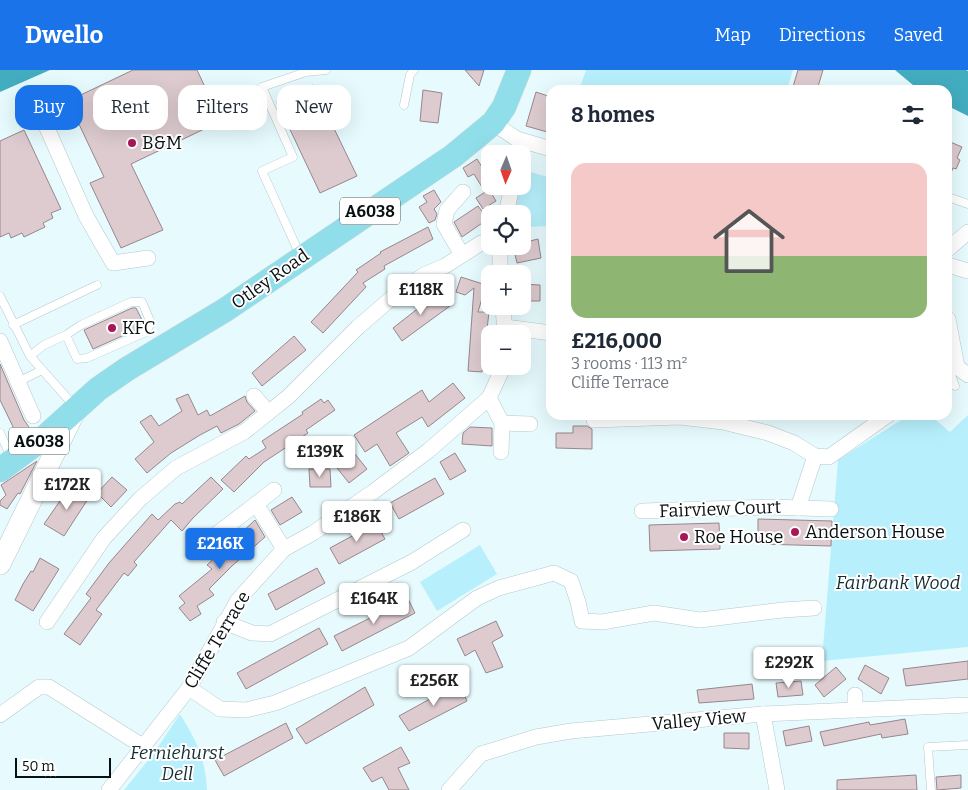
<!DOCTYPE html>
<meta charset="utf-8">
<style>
body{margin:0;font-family:Bitter,serif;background:#f2f2f3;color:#1f2937;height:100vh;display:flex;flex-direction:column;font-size:19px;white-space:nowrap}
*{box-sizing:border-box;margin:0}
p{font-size:16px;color:#747a83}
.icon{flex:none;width:28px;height:28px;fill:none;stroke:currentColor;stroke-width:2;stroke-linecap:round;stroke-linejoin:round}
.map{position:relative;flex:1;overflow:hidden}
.details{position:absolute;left:546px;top:15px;width:406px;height:335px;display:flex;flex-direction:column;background:#fff;border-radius:15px;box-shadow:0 5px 20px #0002}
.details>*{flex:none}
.hud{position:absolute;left:15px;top:15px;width:456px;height:45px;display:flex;gap:10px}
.needle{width:32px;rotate:182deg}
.fabs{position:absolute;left:481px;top:75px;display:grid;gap:10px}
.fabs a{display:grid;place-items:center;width:50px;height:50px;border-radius:10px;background:#fff;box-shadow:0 5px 20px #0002;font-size:25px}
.scale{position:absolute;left:15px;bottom:12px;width:96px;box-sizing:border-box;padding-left:5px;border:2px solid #091012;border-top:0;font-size:14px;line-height:18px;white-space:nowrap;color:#091012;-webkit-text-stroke:4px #fff;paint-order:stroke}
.price{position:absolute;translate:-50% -42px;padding:0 11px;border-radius:5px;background:#fff;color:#222;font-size:16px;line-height:32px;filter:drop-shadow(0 1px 2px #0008)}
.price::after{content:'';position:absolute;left:50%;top:30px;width:15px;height:11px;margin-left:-8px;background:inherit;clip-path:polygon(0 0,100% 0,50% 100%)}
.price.on{background:#1a73e8;color:#fff}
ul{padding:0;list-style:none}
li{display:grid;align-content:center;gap:10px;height:265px;padding:0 25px}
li+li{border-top:1px solid #e0e1e3}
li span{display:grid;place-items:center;height:155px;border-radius:15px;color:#555}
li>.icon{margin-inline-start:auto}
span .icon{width:90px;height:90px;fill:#fffc;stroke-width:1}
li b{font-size:21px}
h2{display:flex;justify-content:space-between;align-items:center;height:60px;padding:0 25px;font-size:21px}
.pill{padding:0 18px;border-radius:15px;background:#fff;box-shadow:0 5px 20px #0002;font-size:18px;line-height:45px}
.pill.on{background:#1a73e8;color:#fff}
header{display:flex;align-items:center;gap:30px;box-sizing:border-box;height:70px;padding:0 25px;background:#1a73e8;color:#fff}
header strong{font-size:24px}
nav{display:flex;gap:28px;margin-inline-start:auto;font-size:18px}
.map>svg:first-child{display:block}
</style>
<header>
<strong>Dwello</strong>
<nav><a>Map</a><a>Directions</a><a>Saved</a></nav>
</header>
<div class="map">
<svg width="968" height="720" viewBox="0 0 968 720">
<rect width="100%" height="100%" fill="#e7fbff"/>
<!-- green -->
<g fill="#b7f0fc">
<polygon points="586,0 793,0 787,20 579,20"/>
<polygon points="524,100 551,108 551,156 523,157 522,144 513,144 520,116 522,116"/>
<polygon points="909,345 930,345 950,362 968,345 968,577 822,591 838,390"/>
<polygon points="480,475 497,504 437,541 420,512"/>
<path d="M 180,644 C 197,672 205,687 207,720 L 124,720 L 154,683 Z"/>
</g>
<!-- water -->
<g fill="#43adc0">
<polygon points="0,0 50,0 0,22"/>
<polygon points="895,0 966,0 968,1 968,46 948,36 948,20 919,20"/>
</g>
<!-- building -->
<g fill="#ddcbcf" stroke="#98868b">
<polygon points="133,0 197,0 221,51 131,94 163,160 121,178 90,113 104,107 68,31"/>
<polygon points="465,0 484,0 479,16"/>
<polygon points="798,0 823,0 817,20 792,20"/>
<polygon points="313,15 357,106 320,123 277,32"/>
<polygon points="423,20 442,23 438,53 420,51"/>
<polygon points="536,22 551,27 551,63 526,56"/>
<polygon points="24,60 61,139 51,143 53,148 43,153 45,157 24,167 22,163 11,168 9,163 0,167 0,71"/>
<polygon points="948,71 962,77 957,88 960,90 956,99 953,98 948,110"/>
<polygon points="477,89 482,97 490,92 490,121 496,131 483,139 476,128 485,122 474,104 468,107 463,98"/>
<polygon points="434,120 441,132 434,139 437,144 435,150 429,153 419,137 427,132 423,126"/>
<polygon points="478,136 488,149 462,167 454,152"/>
<polygon points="428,157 433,169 384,196 385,199 363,213 366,217 323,263 311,252 358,202 356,200 381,183 380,182"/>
<polygon points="538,169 541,188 517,193 513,176 522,176 522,173"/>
<polygon points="461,207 486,215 478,242 489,242 482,302 468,301 474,218 465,225 456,222"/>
<polygon points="522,214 540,215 540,231 522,231"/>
<polygon points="439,222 450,236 402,271 393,258"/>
<polygon points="132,238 136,238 143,252 140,258 93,279 84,260"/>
<polygon points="294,266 306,280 262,316 252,303"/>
<polygon points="0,294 24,350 31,360 19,369 0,330"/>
<polygon points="453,313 465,328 428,357 422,347 396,363 409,383 390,396 377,374 365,382 354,365 422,320 429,332"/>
<polygon points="188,324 198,345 207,340 210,346 245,326 247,332 255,341 239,354 221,363 217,356 200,365 171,383 147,403 135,389 154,372 140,352 151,345 159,356 182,341 176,329"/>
<polygon points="321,329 324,333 328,330 335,340 306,360 308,363 264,392 234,422 221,410 246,386 249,389 266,378 262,371 303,344 302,342"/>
<polygon points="573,356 587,356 592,359 592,379 556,378 556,363 573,363"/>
<polygon points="470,357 492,358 492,376 462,374 463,363"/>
<polygon points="455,383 466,401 450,410 440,392"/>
<polygon points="355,384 367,399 349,413 337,398"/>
<polygon points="37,391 20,424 18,423 7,439 0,435 0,431 6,425 1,415"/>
<polygon points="309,399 330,399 331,417 310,417"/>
<polygon points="112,407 127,420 111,437 97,423"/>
<polygon points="211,407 223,419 193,448 182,461 171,450 134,492 137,495 128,506 124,503 96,540 102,544 80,575 64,564 91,528 86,524 109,493 152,444 158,450 175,434 180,432 182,434"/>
<polygon points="435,408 444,424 399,449 390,433"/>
<polygon points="71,415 88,429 64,466 44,454"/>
<polygon points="292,427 302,442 280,455 271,440"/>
<polygon points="758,449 832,451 831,476 758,474"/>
<polygon points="255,450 265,467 232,496 209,519 214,525 197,536 201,544 190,551 179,538 185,533 179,526 212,499 207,495"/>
<polygon points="376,453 385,469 339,494 330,478"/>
<polygon points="719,453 720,479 650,481 649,455"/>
<polygon points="40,488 59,499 33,541 15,530 23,514 31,501 33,502"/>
<polygon points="317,498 325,513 276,540 268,524"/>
<polygon points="408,529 415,543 342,581 334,566"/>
<polygon points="496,551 503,566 492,572 503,597 486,603 475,580 465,586 457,569"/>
<polygon points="319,558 328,574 246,619 237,603"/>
<polygon points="968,591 968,609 906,616 903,599"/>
<polygon points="865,595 889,608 881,624 858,609"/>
<polygon points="836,597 846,609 824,627 815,615"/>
<polygon points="801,611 803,625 778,627 776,613"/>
<polygon points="459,613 467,631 409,661 399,646"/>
<polygon points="752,614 754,629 699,633 697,620"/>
<polygon points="365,617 374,635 306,674 296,659"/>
<polygon points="905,649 908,664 882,668 881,664 824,676 820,662 869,652 870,655"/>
<polygon points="286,653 293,668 224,706 215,690"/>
<polygon points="809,656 812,671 786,676 783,661"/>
<polygon points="724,663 749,663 749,679 724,678"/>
<polygon points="401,677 410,693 398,698 409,720 389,720 382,707 372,712 363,698"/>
<polygon points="916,705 917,720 837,720 837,710"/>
<polygon points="961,705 961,718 937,720 936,707"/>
</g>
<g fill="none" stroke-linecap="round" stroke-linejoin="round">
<!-- service casing -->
<g stroke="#b4c8cc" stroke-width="9">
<g id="service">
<polyline points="404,35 410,5 414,0"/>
<polyline points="948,127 968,134"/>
<polyline points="300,185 262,101 293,87 262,17 306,2 326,0"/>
<polyline points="0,226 30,286 75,337"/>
<polyline points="13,255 97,215"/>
<polyline points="30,286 44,275 66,265 77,289 87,288 146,262 151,253 142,232 131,232 81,255 66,265"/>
<polyline points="950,302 955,316"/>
<polyline points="18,312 42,300"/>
<polyline points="0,363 11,387"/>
<polyline points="931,720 928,677 968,675"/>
</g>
</g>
<!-- minor casing -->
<g stroke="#b4c8cc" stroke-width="16">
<g id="minor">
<polyline points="493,53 517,69 551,79"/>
<polyline points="47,58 86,146 113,193 148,188"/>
<polyline points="506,144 512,116"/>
<polyline points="500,176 500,204"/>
<polyline points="948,179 968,162"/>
<polyline points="462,185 444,154 447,140 463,122"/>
<polyline points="948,195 968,201"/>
<polyline points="503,236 505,264"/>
<polyline points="948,249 957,297 968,305"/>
<polyline points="505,257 551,263"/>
<polyline points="0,271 33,346"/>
<polyline points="501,296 500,304 489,328 502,353 501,382"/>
<polyline points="254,326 268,342"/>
<polyline points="594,350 680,347 723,352 768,363 794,373 815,386 829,387 888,345"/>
<polyline points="502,353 530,354"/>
<polyline points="256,434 274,420"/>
<polyline points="798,438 815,386"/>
<polyline points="642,441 771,437 831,439"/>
<polyline points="201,476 256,434 284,479"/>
<polyline points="47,552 104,468 140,429 176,398 244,362 288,327 358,257 394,226 424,205 445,196 481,173 490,170"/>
<polyline points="224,552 252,563 270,564 412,492 463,460"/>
<polyline points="189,618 220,639 246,640 275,633 409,578 477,528 499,518 554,503 571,511 578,532 582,551 602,552 654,543 700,550 783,540 814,538"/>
<polyline points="855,640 855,625"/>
<polyline points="763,644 777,720"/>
<polyline points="0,645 39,617 49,617 144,677"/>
<polyline points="109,720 189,618 238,530 284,479 313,463 373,422 428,381 489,328"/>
<polyline points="449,720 481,684 536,667 571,661 763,644 968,635"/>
</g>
</g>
<!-- secondary casing -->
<g stroke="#b4c8cc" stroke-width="22">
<polyline id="secondary" points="0,494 75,341"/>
</g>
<!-- primary casing -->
<g stroke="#d8d9d9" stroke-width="25">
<polyline id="primary" points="0,400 46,366 98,319 127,299 225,240 453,86 493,53 504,37 519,0"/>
</g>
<!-- service -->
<use href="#service" stroke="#fff" stroke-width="8"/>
<!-- minor -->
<use href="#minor" stroke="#fff" stroke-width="15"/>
<!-- secondary -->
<use href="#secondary" stroke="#fff" stroke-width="21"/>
<!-- primary -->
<use href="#primary" stroke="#91deeb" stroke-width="24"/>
</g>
<!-- markers -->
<g fill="#a71859" stroke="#fff" stroke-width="2">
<circle cx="132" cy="73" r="5"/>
<circle cx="112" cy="258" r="5"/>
<circle cx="795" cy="462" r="5"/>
<circle cx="684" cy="467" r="5"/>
</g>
<g text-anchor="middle" stroke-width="4" stroke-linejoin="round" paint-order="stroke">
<!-- shield labels -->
<g fill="#fff" stroke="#535859" stroke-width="1">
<rect x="340" y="127.5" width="60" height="27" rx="4"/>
<rect x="9" y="357.5" width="60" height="27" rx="4"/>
</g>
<g font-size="16" font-weight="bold" fill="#091012">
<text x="370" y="147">A6038</text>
<text x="39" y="377">A6038</text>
</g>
<!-- poi labels -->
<g font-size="18" fill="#091012" stroke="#fff" text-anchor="start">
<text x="142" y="79">B&amp;M</text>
<text x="122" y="264">KFC</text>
<text x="805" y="468">Anderson House</text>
<text x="694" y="473">Roe House</text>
</g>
<!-- street labels -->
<g font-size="18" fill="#091012" stroke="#fff">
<text transform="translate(270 209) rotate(-35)" y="6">Otley Road</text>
<text transform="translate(720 439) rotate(-2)" y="6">Fairview Court</text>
<text transform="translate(217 570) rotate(-59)" y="6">Cliffe Terrace</text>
<text transform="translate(699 650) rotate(-5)" y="6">Valley View</text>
</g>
<!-- park labels -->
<g font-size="18" font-style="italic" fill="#152d31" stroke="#fff">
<text x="898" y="519">Fairbank Wood</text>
<text x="177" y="689">Ferniehurst<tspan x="177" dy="21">Dell</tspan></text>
</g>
</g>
</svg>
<div class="fabs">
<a><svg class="needle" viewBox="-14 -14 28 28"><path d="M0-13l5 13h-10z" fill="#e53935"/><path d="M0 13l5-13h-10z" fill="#747a83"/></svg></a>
<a><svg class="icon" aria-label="locate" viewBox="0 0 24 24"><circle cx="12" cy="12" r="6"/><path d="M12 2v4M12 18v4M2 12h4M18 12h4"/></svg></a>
<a>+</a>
<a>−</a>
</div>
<div class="scale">50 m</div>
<b class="price" style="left:421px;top:246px">£118K</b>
<b class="price" style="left:320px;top:408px">£139K</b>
<b class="price" style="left:67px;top:441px">£172K</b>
<b class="price" style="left:357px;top:473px">£186K</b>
<b class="price on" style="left:220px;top:500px">£216K</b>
<b class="price" style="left:374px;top:555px">£164K</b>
<b class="price" style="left:789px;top:619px">£292K</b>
<b class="price" style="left:434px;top:637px">£256K</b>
<div class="hud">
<a class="pill on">Buy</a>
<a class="pill">Rent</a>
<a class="pill">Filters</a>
<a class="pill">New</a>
</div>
<section class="details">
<h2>8 homes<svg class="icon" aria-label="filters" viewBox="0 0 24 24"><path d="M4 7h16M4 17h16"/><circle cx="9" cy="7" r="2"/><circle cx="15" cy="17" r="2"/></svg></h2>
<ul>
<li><span style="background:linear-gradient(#f6c9c9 60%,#8fb573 0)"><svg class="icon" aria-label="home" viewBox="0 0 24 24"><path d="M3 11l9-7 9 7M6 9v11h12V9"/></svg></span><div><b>£216,000</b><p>3 rooms · 113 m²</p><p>Cliffe Terrace</p></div></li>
</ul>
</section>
</div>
